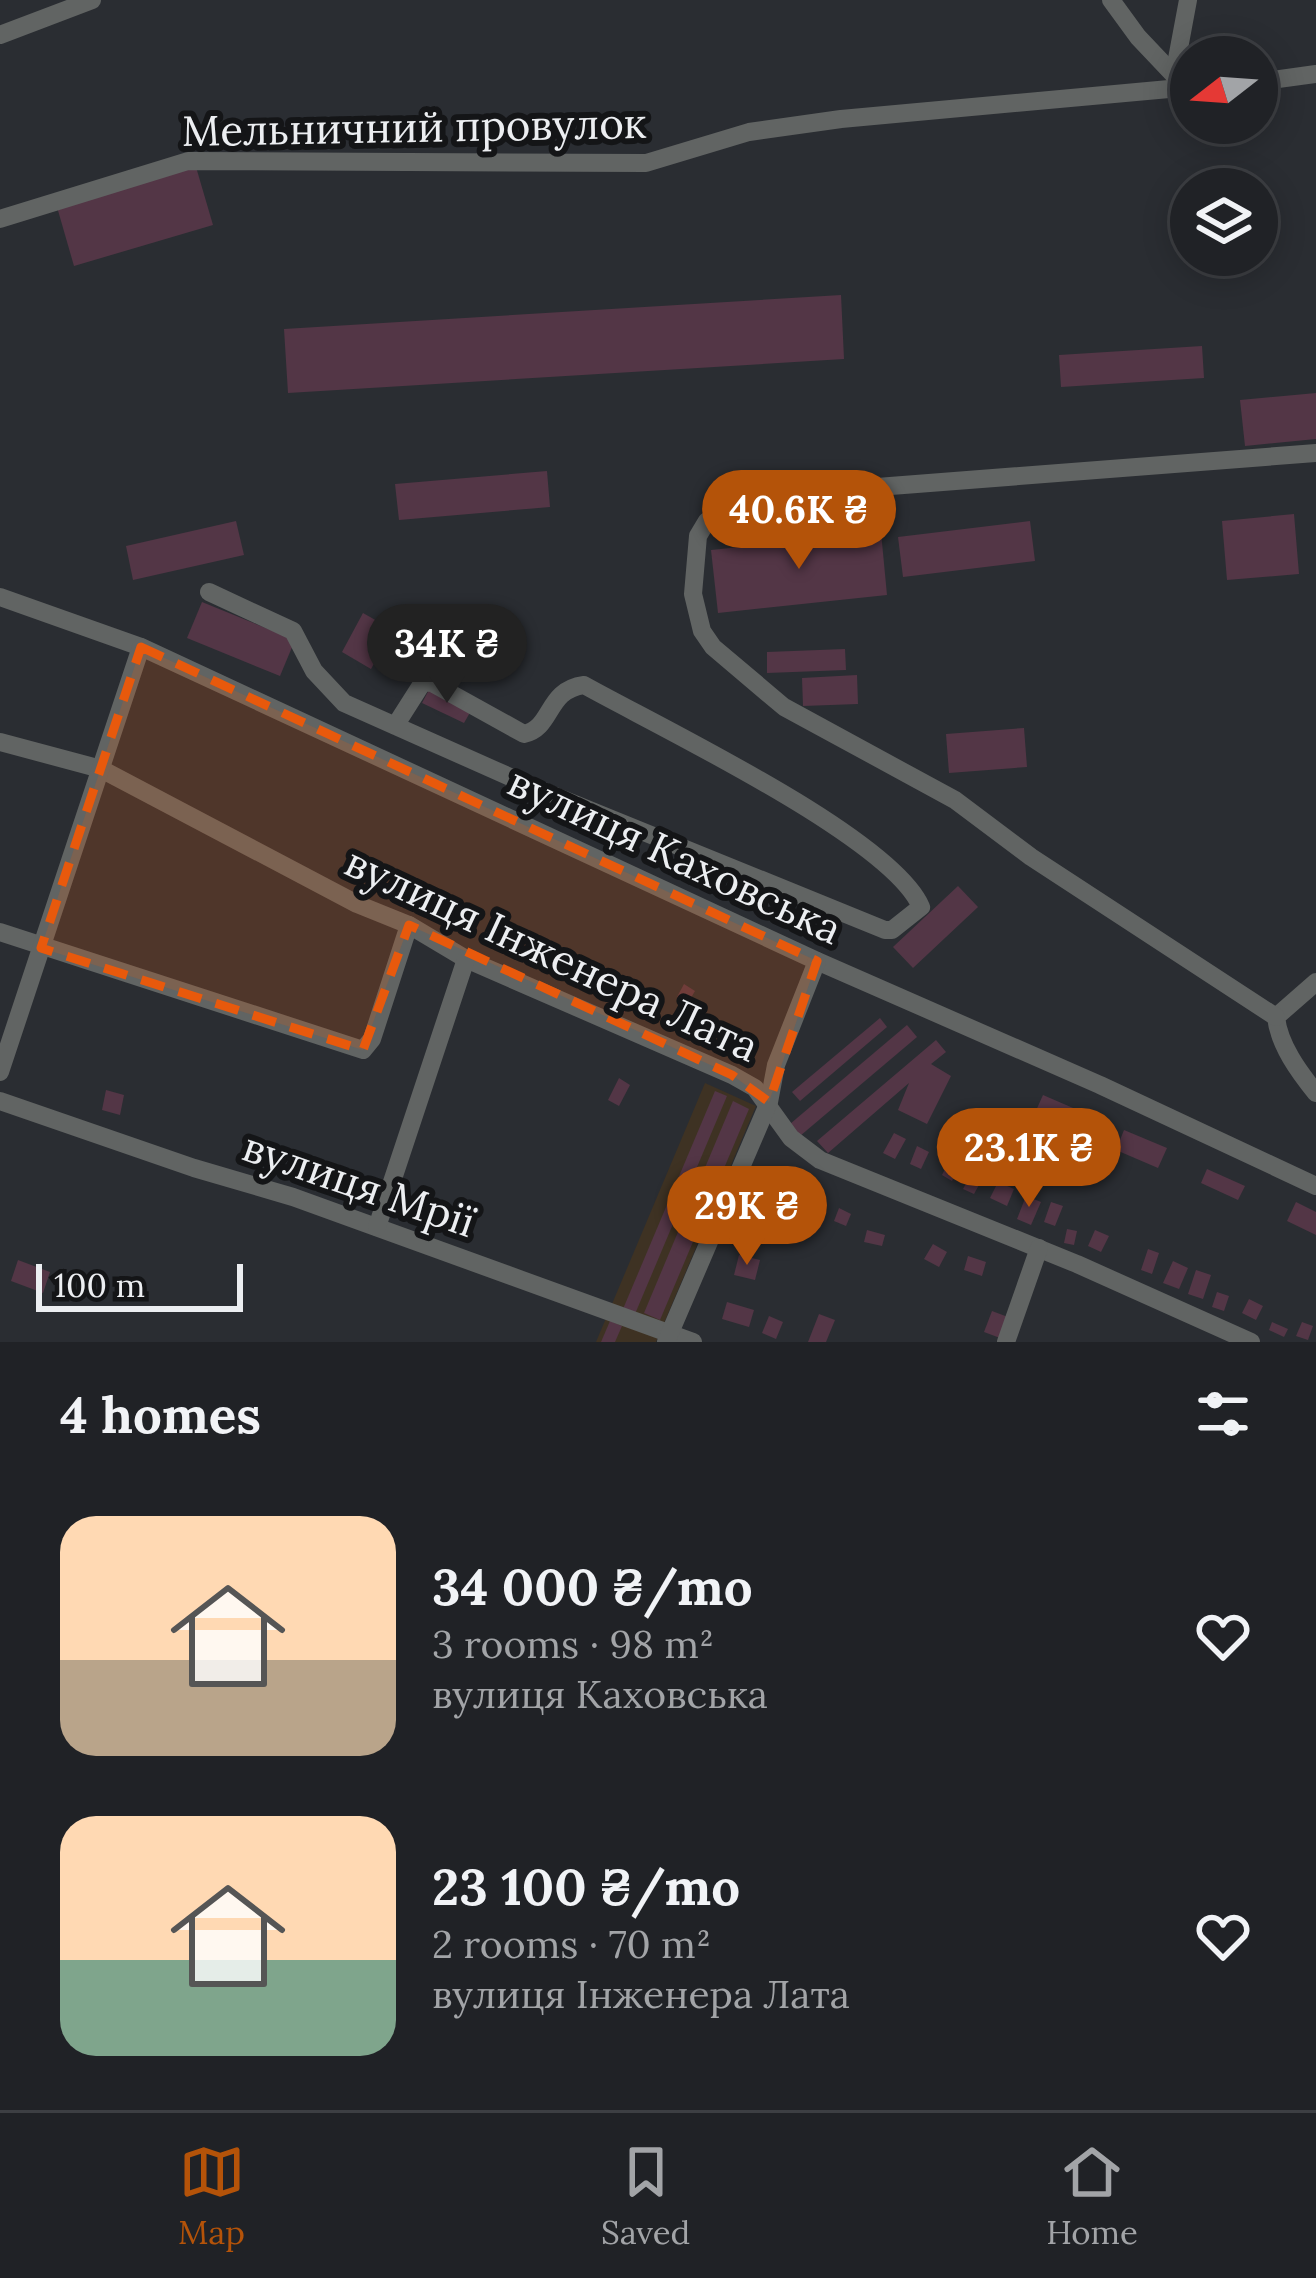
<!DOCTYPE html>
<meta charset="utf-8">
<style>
body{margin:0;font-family:Lora,serif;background:#2d2f32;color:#f1f3f6;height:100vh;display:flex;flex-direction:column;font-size:45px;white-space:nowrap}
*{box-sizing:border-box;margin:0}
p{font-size:39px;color:#a2a4a7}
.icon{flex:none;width:66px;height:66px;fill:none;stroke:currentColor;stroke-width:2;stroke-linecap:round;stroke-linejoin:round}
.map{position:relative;height:1342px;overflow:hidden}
.sheet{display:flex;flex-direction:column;background:#202226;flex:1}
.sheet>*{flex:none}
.needle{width:78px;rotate:253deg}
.controls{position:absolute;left:1170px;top:36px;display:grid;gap:24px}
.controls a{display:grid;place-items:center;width:108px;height:108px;border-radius:50%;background:#202226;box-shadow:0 6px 30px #0003,0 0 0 3px #3d3f43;font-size:60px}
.scale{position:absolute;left:36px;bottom:30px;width:207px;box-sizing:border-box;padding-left:12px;border:6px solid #eceef1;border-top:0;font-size:33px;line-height:42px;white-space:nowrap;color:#eceef1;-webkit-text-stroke:9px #141517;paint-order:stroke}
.price{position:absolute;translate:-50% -102px;padding:0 27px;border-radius:42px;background:#b45309;color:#fff;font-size:39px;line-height:78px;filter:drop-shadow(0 3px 6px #0008)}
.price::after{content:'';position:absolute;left:50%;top:72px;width:36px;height:27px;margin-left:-18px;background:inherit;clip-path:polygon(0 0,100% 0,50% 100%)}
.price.active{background:#222;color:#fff}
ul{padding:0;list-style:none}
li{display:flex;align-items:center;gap:36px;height:300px;padding:0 60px}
li span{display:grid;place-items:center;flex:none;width:336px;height:240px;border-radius:36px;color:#555}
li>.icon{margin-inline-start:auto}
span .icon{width:144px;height:144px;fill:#fffc;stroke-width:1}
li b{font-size:51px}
h2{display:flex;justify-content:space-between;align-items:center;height:144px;padding:0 60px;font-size:51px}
.tabs{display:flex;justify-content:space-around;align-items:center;height:168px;border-top:3px solid #3d3f43;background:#202226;font-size:33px;color:#a2a4a7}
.tabs a{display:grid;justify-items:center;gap:6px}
.tabs .active{color:#b45309}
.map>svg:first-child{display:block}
</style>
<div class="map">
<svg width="1316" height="1342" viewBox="0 0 1316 1342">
<rect width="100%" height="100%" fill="#2a2d32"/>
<!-- industrial -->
<polygon fill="#3e3223" points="705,1083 756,1106 656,1342 596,1342"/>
<!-- building -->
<g fill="#533646">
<polygon points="196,167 213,225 74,266 57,207"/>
<polygon points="841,295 844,359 288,393 284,329"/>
<polygon points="1202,346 1204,378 1061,387 1059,355"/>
<polygon points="1316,393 1316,439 1245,446 1240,400"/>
<polygon points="547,471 550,507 399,520 395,484"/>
<polygon points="1294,514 1299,574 1227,580 1222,521"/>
<polygon points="236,521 244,555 133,580 126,546"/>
<polygon points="1030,521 1035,561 903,577 898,537"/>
<polygon points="881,532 887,595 718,613 711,550"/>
<polygon points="202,602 295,640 280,676 187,638"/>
<polygon points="363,613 393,630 371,669 342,652"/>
<polygon points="845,649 846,670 767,673 767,652"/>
<polygon points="857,675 858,704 803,706 802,678"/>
<polygon points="430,688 472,709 464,723 422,703"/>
<polygon points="1024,728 1027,767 949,773 946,734"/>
<polygon points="958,886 978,907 913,968 893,947"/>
<polygon points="547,952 572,965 565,978 540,965"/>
<polygon points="593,979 607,986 601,997 588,991"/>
<polygon points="684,984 695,991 688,1003 677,997"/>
<polygon points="645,993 658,999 654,1011 640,1005"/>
<polygon points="619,996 630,1001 624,1013 614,1008"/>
<polygon points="695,1015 706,1021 699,1037 687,1031"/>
<polygon points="880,1018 887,1027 800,1101 792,1092"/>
<polygon points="907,1025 917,1037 800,1136 790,1124"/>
<polygon points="726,1030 738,1035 732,1047 721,1041"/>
<polygon points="936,1040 946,1052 931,1064 951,1076 927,1124 898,1110 909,1083 828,1153 817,1141"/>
<polygon points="619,1078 630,1085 619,1106 608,1100"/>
<polygon points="106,1090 124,1095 120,1115 102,1110"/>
<polygon points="715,1091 727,1096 635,1314 623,1309"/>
<polygon points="1043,1095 1087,1114 1078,1134 1034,1115"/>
<polygon points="733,1101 749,1109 660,1320 644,1313"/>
<polygon points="1124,1130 1167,1148 1158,1168 1116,1150"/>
<polygon points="894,1133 906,1139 895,1159 883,1153"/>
<polygon points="917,1146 929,1152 921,1169 910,1164"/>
<polygon points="949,1161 959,1167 952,1181 942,1175"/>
<polygon points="975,1168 985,1174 974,1194 963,1189"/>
<polygon points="1207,1169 1245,1186 1238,1200 1201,1183"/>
<polygon points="998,1182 1014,1189 1007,1206 990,1198"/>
<polygon points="784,1190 805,1199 796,1221 775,1213"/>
<polygon points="1026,1196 1041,1202 1031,1225 1017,1219"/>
<polygon points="1051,1202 1063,1206 1055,1226 1044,1222"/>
<polygon points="1296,1202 1316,1212 1316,1235 1287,1221"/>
<polygon points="839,1208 851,1214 846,1226 834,1221"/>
<polygon points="1067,1229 1077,1231 1074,1245 1064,1243"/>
<polygon points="867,1230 885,1235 882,1246 864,1242"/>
<polygon points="1095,1230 1109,1236 1101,1252 1088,1246"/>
<polygon points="933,1244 947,1252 939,1267 924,1259"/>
<polygon points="1148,1249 1159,1253 1152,1274 1141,1270"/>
<polygon points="739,1255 760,1260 755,1280 734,1275"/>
<polygon points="968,1256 986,1262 982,1276 964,1270"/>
<polygon points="18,1260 50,1272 43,1293 11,1281"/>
<polygon points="1173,1261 1188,1268 1179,1289 1163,1283"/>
<polygon points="1196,1270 1211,1275 1203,1299 1188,1294"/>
<polygon points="1217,1292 1229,1296 1224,1311 1212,1307"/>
<polygon points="1249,1299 1263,1306 1256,1320 1242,1313"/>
<polygon points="727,1302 754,1310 749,1327 722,1319"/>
<polygon points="992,1311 1008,1317 1000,1338 984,1332"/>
<polygon points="819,1314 835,1320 826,1342 808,1342"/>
<polygon points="769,1316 783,1322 776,1339 762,1333"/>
<polygon points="610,1321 622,1326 615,1342 601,1342"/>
<polygon points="1272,1322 1288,1329 1284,1337 1269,1330"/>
<polygon points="1302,1322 1313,1326 1308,1340 1296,1336"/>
</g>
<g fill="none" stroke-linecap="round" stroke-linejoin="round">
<!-- minor -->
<g stroke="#616463" stroke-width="18">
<polyline points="1111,0 1138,37 1174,75 1180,88"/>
<polyline points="0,35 92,0"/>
<polyline points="1174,75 1188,0"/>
<polyline points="1257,82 1316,74"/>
<polyline points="0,219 188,161 646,163 749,132 841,119 1191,87"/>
<path d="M 209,592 L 293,631 L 314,671 L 344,703 L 528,785 L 885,930 L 892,930 L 921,907 C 891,837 657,726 584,685 C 546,690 553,728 524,734 L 432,683 L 423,682 L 395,726"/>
<polyline points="0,597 141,647 817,961 1100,1085 1316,1186"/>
<polyline points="0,742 101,769 357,904 409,925 466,959 732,1075 755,1088 791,1138 820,1160 1077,1264 1251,1342"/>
<polyline points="0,932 363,1050 372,1039 409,925"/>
<path d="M 1316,982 L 1276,1017 C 1279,1045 1299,1072 1316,1093"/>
<polyline points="1276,1017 1031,857 955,800 784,707 713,647 702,631 693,594 698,536 707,521 721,514 751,503 800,493 1316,453"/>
<polyline points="0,1072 141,647"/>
<polyline points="0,1101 194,1168 293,1197 693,1342"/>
<polyline points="377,1227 466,959"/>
<polyline points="666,1342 769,1102 776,1065 817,961"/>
<polyline points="1006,1342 1039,1248"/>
</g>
</g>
<!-- marked area -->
<path fill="#e8590c" fill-opacity="0.2" stroke="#e8590c" stroke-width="9" stroke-dasharray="24 15" stroke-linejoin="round" d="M 141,647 L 817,961 L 769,1102 L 732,1075 L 409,925 L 363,1050 L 41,948 Z"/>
<g text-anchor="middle" stroke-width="12" stroke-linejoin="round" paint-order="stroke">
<!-- street labels -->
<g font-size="42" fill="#eceef1" stroke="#141517">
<text transform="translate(414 127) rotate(-1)" y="15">Мельничний провулок</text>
<text transform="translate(675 855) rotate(25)" y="15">вулиця Каховська</text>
<text transform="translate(552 954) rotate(25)" y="15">вулиця Інженера Лата</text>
<text transform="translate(359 1184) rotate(19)" y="15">вулиця Мрії</text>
</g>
</g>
</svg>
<div class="controls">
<a><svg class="needle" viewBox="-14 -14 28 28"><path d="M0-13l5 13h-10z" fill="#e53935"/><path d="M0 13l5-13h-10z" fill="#a2a4a7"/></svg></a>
<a><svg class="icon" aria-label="layers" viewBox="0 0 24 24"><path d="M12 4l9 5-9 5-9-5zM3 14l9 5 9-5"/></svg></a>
</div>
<div class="scale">100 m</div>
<b class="price" style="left:799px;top:572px">40.6K ₴</b>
<b class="price active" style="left:447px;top:706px">34K ₴</b>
<b class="price" style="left:1029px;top:1210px">23.1K ₴</b>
<b class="price" style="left:747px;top:1268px">29K ₴</b>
</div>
<section class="sheet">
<h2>4 homes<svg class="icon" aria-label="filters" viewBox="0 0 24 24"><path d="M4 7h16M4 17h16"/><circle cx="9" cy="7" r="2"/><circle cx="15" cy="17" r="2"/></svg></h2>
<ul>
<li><span style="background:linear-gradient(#ffd9b3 60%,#b9a48a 0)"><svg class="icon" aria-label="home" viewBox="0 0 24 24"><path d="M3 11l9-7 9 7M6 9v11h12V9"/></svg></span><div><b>34 000 ₴/mo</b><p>3 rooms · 98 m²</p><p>вулиця Каховська</p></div><svg class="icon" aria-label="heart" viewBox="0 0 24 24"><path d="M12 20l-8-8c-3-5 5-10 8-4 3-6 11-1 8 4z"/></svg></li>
<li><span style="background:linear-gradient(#ffd9b3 60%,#7fa58c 0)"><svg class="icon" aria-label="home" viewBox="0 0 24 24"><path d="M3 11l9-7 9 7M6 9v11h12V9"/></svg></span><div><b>23 100 ₴/mo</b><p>2 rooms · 70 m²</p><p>вулиця Інженера Лата</p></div><svg class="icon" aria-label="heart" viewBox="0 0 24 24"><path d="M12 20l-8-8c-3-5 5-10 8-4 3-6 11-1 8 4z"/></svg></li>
</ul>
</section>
<nav class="tabs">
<a class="active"><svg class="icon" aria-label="map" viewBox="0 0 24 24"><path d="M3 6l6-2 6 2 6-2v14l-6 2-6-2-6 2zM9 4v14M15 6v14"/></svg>Map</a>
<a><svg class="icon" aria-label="saved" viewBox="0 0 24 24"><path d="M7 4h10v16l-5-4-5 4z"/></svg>Saved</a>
<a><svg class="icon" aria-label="home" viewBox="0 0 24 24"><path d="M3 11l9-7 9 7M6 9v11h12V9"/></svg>Home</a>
</nav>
